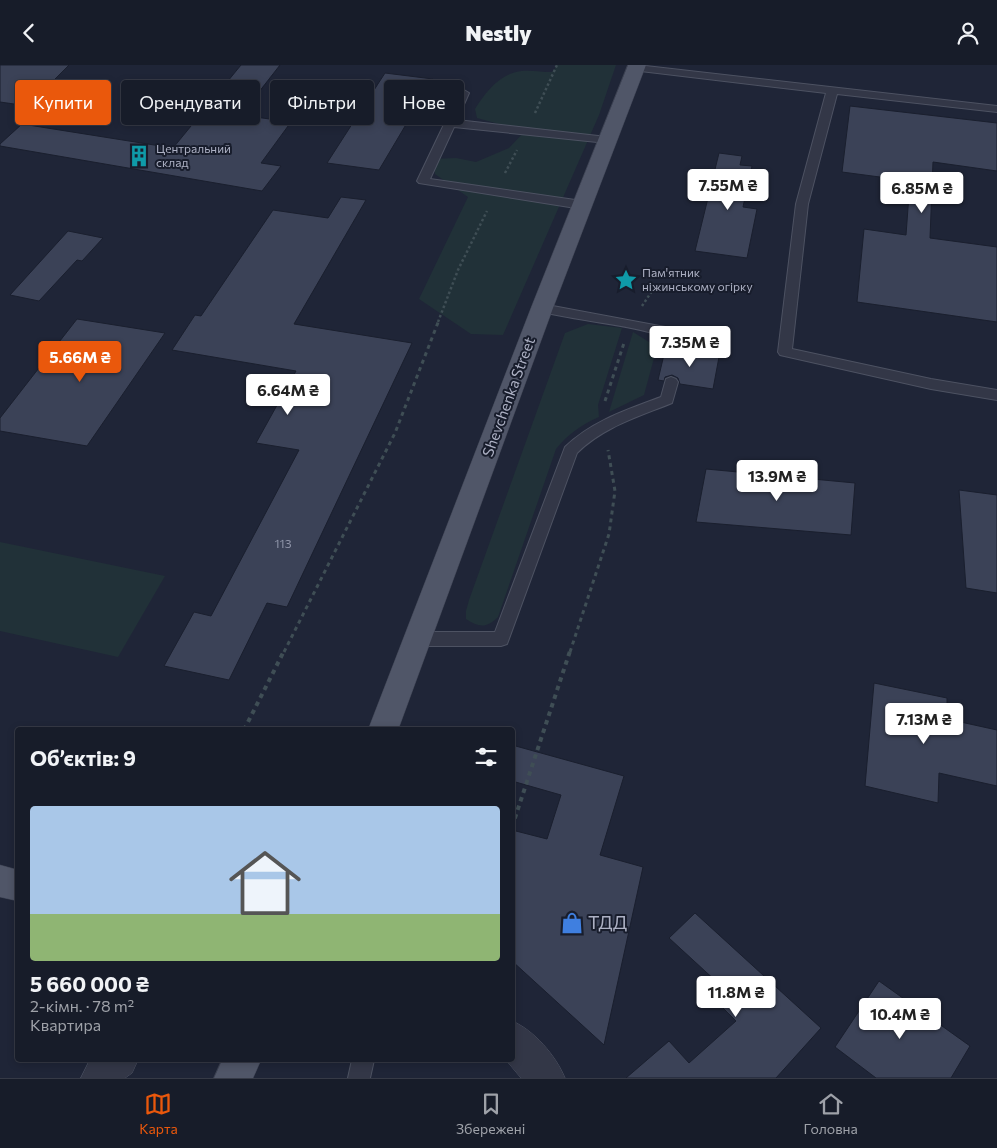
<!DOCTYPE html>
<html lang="uk">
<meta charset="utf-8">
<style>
body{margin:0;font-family:Commissioner,sans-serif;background:#242935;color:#f1f3f6;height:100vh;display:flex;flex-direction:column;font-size:19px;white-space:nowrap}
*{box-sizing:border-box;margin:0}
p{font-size:16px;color:#9ea1a8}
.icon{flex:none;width:28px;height:28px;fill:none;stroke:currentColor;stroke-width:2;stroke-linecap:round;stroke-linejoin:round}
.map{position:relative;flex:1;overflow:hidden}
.panel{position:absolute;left:15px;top:662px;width:500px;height:335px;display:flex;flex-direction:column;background:#171c29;border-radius:5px;box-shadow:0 2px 8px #0003,0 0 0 1px #363a46}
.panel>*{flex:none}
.top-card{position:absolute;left:15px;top:15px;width:500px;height:45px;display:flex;gap:10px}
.price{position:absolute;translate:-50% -42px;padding:0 11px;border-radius:5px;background:#fff;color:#222;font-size:16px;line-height:32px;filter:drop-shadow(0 1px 2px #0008)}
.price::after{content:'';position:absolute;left:50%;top:30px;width:15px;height:11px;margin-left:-8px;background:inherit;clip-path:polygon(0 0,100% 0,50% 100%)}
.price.current{background:#ea580c;color:#fff}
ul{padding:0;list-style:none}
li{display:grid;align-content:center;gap:10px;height:265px;padding:0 15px}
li+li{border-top:1px solid #363a46}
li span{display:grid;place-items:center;height:155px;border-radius:5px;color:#555}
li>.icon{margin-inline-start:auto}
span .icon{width:90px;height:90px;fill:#fffc;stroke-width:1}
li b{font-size:21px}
h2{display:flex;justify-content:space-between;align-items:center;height:60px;padding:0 15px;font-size:21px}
.chip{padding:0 18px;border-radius:5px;background:#171c29;box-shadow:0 2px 8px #0003,0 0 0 1px #363a46;font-size:18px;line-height:45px}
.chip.current{background:#ea580c;color:#fff}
header{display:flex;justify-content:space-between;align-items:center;height:65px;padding:0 15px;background:#171c29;font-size:22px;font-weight:800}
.dock{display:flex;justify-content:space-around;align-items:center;height:70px;border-top:1px solid #363a46;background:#171c29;font-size:14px;color:#9ea1a8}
.dock a{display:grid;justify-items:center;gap:2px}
.dock .current{color:#ea580c}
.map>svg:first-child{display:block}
</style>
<header><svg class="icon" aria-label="back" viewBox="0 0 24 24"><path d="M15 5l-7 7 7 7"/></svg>Nestly<svg class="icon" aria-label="person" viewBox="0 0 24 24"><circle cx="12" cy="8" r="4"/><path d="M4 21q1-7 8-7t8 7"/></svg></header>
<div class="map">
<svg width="997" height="1013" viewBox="0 0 997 1013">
<rect width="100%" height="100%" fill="#1f2537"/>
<!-- green -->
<g fill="#213138">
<path d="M 558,0 L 616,0 L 599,50 L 503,270 L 471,269 L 419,234 L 468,132 L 435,109 L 433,94 L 456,93 L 476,97 L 509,83 L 525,66 L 477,53 L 475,44 C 484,29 498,11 516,7 C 526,4 541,7 552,7 Z"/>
<path d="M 588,259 L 622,263 L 598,340 L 599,352 C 581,360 568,369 556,384 L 498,552 C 487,563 479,563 466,554 L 466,546 L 469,535 L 565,268 Z"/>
<polygon points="633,267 657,282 644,330 609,347"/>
<polygon points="0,477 165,511 118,592 0,566"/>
</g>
<!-- building -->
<g fill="#3b4257" stroke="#1a1f2e">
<polygon points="0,0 69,0 28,41 0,37"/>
<polygon points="241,0 280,0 241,50 291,57 261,98 281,101 262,126 0,81 0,79 22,59 173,83"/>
<polygon points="385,8 433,14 379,105 327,98"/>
<polygon points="850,41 997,58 997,106 933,97 930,173 997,182 997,257 857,237 864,164 906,170 910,116 842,107"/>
<polygon points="719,88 742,91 740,100 752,101 743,142 757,144 747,193 695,186"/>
<polygon points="341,132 366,135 294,259 412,278 287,542 267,538 229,615 164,601 194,547 211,551 299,385 256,378 296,306 172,285 195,250 201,251 273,145 328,153"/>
<polygon points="68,166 103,173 82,196 77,195 39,236 10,230"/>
<polygon points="77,254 165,268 87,381 0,366 0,353"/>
<polygon points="666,281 679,288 685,288 689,284 693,285 692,288 719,292 713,324 680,319 678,313 672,310 665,312 664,316 658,315"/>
<polygon points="706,404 855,418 851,470 696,457"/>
<polygon points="959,425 997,430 997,528 966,523"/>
<polygon points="874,618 947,633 947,654 997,665 997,721 939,708 938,738 865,721"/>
<polygon points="512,680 624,711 600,790 643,802 604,980 512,896 512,765 547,774 561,730 512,716"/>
<polygon points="695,848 821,963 776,1013 626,1013 669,976 689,998 736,956 720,940 730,929 669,873"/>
<polygon points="879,916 970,981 951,1013 876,1013 835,982"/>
</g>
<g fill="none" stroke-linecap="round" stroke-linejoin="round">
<!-- lane casing -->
<g stroke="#4d5262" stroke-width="2">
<g id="lane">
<polygon points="637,0 997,41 997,47 837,29 808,139 792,284 931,314 997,325 997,335 931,324 780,290 778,287 796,139 826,28 632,5 631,3 632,1"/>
<polygon points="464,25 469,28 457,55 607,72 613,75 607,78 454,62 430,114 582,136 588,140 586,143 582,144 419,118 417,116 459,28"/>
<path d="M 542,239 L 665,262 L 687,283 L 685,286 C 670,290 665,271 653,268 C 615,258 575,255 537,246 L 535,243 L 537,240 Z"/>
<path d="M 671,312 L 676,314 L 678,317 L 672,338 C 638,352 603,362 577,388 L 507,579 L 501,581 L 419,581 L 413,579 L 410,574 L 413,569 L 419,567 L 495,567 L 565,382 C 592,356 626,345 661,332 L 666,314 Z"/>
<polygon points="352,995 374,995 370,1013 348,1013"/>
</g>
</g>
<!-- street casing -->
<g stroke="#4d5262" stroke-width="1">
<g id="street">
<path d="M 512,956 C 534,965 556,991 565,1013 L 521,1013 L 506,995 L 512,995 Z"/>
<polygon points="90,995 138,995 132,1008 125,1013 81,1013"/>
</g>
</g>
<!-- primary casing -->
<g stroke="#3c4151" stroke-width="1">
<g id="primary">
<polygon points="628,0 646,0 553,243 398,665 368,665 531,243"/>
<polygon points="0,800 18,805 18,836 0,832"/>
<polygon points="222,995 261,995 253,1013 214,1013"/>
</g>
</g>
<!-- path-far2 -->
<g stroke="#3f4e55" stroke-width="2.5" stroke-dasharray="2.5 2.5" stroke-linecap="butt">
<polyline points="535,48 557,0"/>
<polyline points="505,108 517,85"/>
<polyline points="642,241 654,223"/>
<polyline points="438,257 458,205 487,146"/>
</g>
<!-- path-far1 -->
<g stroke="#3f4e55" stroke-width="3" stroke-dasharray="4 4" stroke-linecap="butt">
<polyline points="605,336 624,278"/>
<polyline points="284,587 395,368 439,255"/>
<polyline points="570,587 609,469 615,426 608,385"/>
</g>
<!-- path -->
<g stroke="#3f4e55" stroke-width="4" stroke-dasharray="4.5 4.5" stroke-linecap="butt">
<polyline points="244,665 284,586"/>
<polyline points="512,762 570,586"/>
</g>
<!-- lane -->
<use href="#lane" fill="#333747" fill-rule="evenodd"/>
<!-- street -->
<use href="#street" fill="#333747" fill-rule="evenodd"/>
<!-- primary -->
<use href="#primary" fill="#505668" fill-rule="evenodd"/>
</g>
<!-- icons -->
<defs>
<g id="building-bare" transform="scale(1.725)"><path d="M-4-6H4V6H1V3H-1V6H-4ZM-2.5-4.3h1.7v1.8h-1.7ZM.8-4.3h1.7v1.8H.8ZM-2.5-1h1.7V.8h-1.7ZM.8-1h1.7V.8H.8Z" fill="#0f9aa8" stroke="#181d2c" stroke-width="2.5" paint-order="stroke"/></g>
<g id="sight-bare" transform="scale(1.725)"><path d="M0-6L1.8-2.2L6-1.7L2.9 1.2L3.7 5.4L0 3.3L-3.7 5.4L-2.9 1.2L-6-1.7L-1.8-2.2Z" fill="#0f9aa8" stroke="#181d2c" stroke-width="2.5" paint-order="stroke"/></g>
<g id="shop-bare" transform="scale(1.725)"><path d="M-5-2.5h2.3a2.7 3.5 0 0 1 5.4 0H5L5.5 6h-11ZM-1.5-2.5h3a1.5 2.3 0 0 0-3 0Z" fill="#3f7fe0" stroke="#181d2c" stroke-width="2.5" paint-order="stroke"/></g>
</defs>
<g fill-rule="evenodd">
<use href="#building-bare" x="139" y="91"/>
<use href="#sight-bare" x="626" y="215"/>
<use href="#shop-bare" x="572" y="858"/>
</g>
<g text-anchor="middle" stroke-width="4" stroke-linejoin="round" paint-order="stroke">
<!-- far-poi labels -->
<g font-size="12" fill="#adb1c4" stroke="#181d2c" text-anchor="start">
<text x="156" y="88">Центральний<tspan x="156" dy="14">склад</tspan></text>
<text x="642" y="212">Пам'ятник<tspan x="642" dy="14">ніжинському огірку</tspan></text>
</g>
<!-- number labels -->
<g font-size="12" fill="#9095a9">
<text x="283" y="483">113</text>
</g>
<!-- street labels -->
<g font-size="15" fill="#adb1c4" stroke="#181d2c">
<text transform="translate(509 332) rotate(-70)" y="5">Shevchenka Street</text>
</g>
<!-- near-poi labels -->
<g font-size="18" fill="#adb1c4" stroke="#181d2c" text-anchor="start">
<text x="588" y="864">ТДД</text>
</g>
</g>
</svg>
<b class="price" style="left:728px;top:146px">7.55M ₴</b>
<b class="price" style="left:922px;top:149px">6.85M ₴</b>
<b class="price" style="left:690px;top:303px">7.35M ₴</b>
<b class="price current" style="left:80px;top:318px">5.66M ₴</b>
<b class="price" style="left:288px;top:351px">6.64M ₴</b>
<b class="price" style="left:777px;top:437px">13.9M ₴</b>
<b class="price" style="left:924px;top:680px">7.13M ₴</b>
<b class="price" style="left:736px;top:953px">11.8M ₴</b>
<b class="price" style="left:900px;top:975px">10.4M ₴</b>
<div class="top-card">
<a class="chip current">Купити</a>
<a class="chip">Орендувати</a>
<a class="chip">Фільтри</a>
<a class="chip">Нове</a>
</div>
<section class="panel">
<h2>Об’єктів: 9<svg class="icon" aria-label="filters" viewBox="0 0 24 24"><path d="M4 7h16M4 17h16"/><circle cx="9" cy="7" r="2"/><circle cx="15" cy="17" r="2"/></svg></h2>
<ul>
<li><span style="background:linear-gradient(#a9c7e8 70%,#8fb573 0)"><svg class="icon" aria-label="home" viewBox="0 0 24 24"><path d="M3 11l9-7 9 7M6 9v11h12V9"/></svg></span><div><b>5 660 000 ₴</b><p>2-кімн. · 78 m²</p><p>Квартира</p></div></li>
</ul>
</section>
</div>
<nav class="dock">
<a class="current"><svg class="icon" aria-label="map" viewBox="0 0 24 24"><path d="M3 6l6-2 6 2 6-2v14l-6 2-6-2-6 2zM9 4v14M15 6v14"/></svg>Карта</a>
<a><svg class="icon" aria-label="saved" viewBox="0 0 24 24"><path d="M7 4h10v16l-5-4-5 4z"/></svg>Збережені</a>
<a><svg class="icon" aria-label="home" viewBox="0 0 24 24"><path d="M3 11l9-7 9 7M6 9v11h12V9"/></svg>Головна</a>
</nav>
